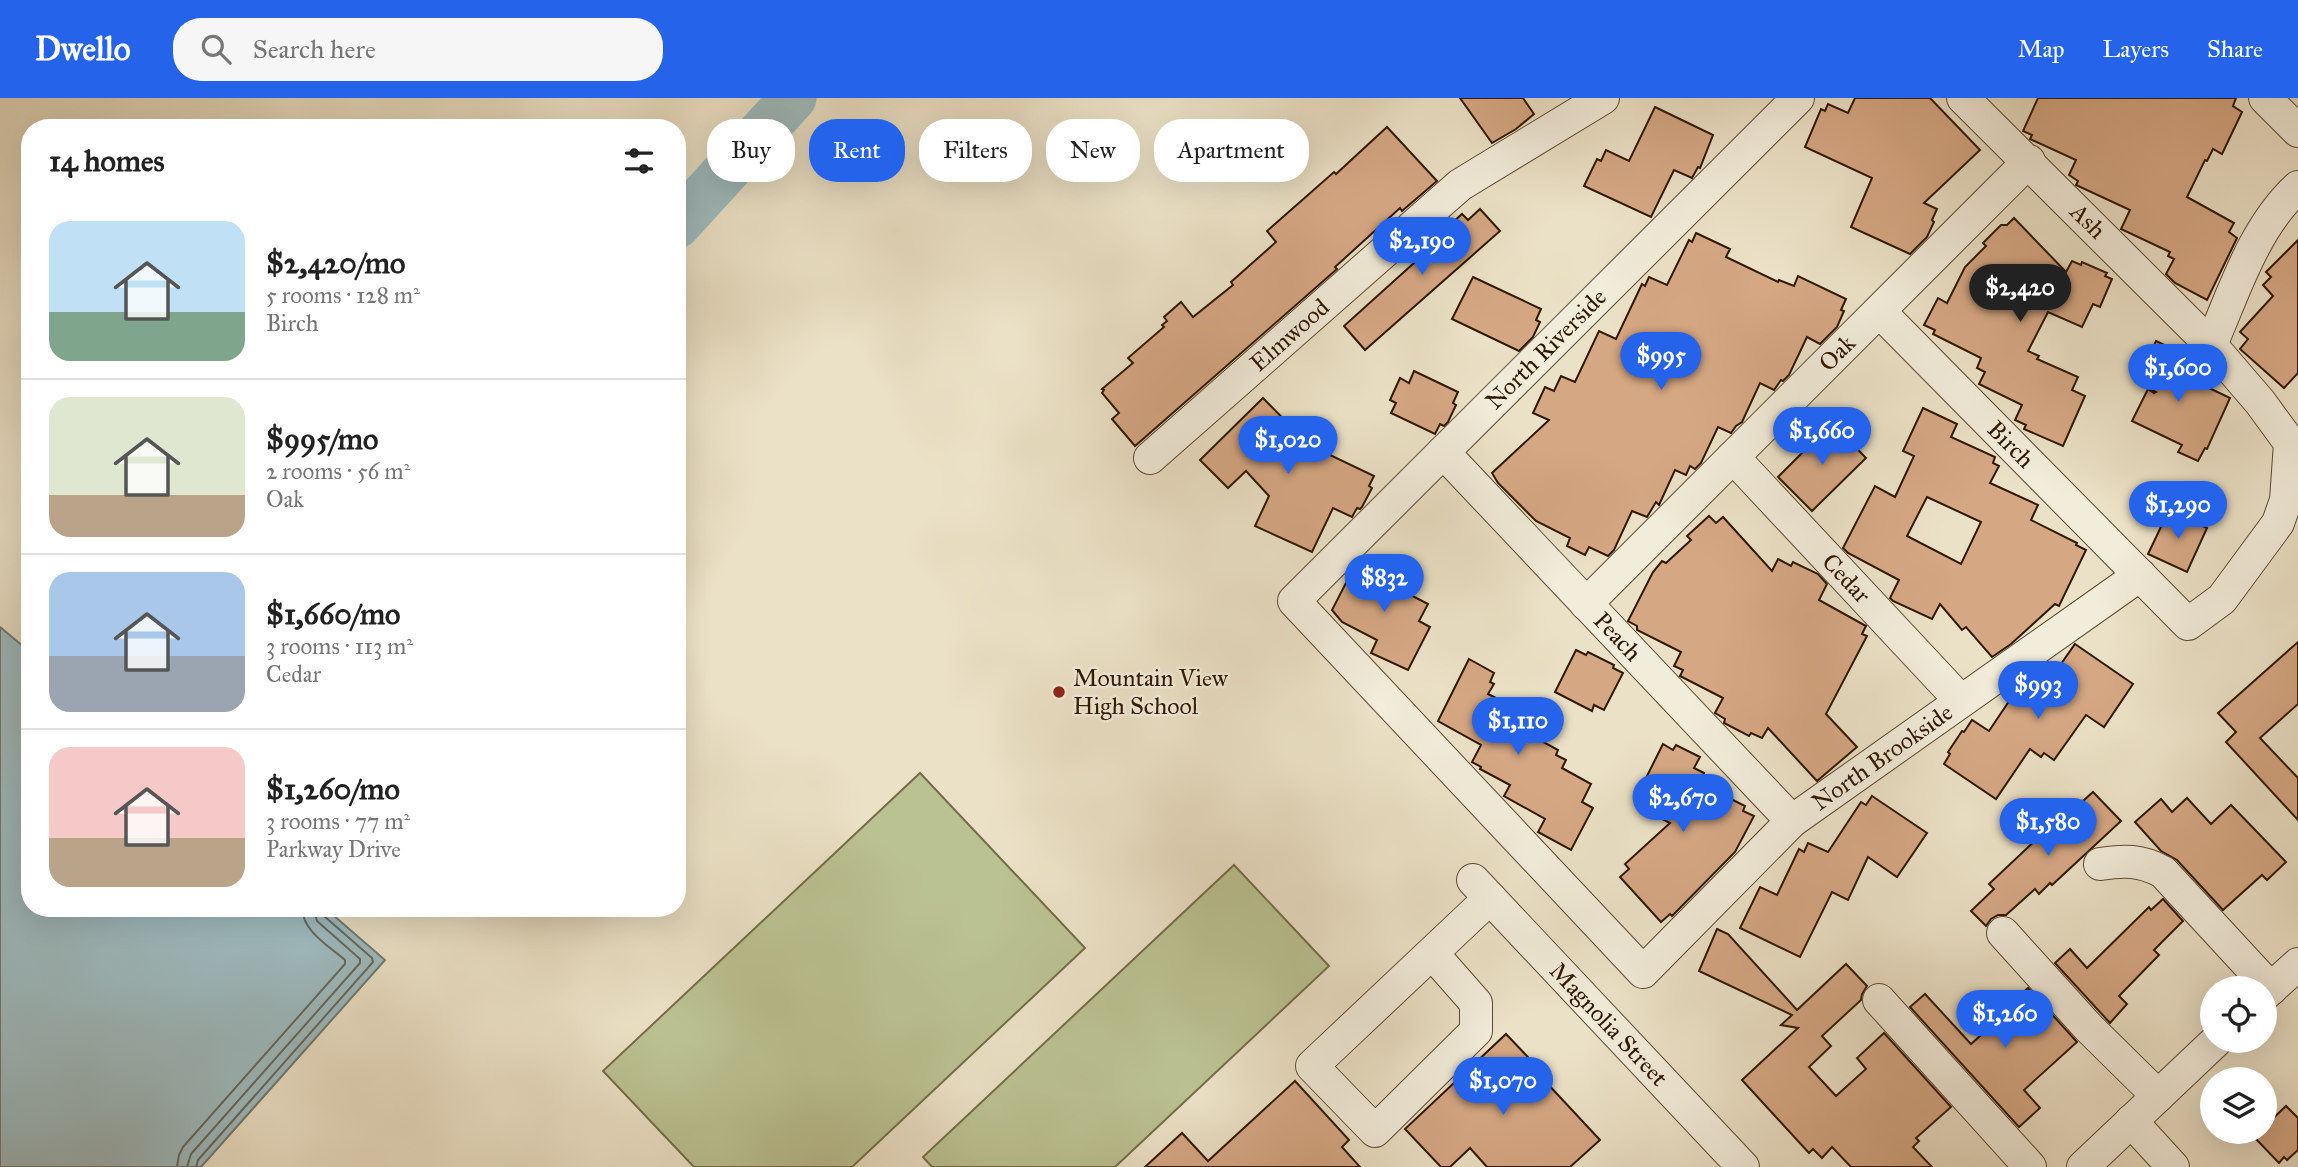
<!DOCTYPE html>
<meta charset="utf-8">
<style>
body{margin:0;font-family:"IM FELL Great Primer",serif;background:#f6f6f6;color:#222;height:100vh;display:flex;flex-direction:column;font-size:26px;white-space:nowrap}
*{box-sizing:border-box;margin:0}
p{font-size:23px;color:#767676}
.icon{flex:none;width:38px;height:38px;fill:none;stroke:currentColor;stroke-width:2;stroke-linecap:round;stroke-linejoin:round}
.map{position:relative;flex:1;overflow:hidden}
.sheet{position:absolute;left:21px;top:21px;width:665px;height:798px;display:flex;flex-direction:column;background:#fff;border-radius:28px;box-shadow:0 7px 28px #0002}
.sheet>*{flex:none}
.top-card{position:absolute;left:707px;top:21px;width:665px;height:63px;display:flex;gap:14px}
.controls{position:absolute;left:2200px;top:878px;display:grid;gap:14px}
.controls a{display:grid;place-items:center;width:77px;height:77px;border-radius:50%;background:#fff;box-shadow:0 7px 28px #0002;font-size:35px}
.price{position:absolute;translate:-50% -60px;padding:0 16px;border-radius:24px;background:#2563eb;color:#fff;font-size:23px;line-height:46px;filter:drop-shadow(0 2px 4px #0008)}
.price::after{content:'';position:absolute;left:50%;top:42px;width:21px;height:16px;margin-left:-10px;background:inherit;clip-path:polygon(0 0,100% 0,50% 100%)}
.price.on{background:#222;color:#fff}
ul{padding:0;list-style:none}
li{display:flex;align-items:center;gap:21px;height:175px;padding:0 28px}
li+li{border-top:2px solid #e0e0e0}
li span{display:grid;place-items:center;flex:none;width:196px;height:140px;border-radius:21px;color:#555}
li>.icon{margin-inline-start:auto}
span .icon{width:84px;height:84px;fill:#fffc;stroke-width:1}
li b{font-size:30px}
h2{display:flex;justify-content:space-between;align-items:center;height:84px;padding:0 28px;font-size:30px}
.tag{padding:0 24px;border-radius:28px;background:#fff;box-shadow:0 7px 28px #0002;font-size:24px;line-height:63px}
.tag.on{background:#2563eb;color:#fff}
header{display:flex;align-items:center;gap:42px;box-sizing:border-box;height:98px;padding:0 35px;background:#2563eb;color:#fff}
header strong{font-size:33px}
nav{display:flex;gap:38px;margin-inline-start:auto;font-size:24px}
.search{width:490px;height:63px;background:#f6f6f6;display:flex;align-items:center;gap:18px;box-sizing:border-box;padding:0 24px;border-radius:28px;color:#767676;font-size:26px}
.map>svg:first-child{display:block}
</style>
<header>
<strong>Dwello</strong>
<div class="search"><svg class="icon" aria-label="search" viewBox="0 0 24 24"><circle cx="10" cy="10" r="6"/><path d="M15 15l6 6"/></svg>Search here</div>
<nav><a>Map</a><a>Layers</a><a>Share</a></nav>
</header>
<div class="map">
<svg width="2298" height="1069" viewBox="0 0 2298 1069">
<rect width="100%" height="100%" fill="#ebe1c6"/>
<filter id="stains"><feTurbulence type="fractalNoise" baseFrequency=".00286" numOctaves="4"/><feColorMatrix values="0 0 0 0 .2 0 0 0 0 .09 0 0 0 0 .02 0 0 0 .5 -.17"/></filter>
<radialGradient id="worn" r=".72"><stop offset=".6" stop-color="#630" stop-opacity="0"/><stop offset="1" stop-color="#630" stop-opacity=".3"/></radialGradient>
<!-- green -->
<g fill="#bbc292" stroke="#756d49" stroke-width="2">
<polygon points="920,675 1085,850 852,1069 694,1069 603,973"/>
<polygon points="1234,767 1329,868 1115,1069 932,1069 923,1059"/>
</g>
<!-- water -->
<polygon fill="#9ebbbf" stroke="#727a73" stroke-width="2" points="0,529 30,554 30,810 325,810 385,862 201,1069 0,1069"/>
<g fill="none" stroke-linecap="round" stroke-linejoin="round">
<!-- shore -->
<g stroke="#666a60" stroke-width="2">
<path d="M 177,1069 L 179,1057 L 183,1049 L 345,866 L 345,862 C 329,848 303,834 302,810"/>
<polyline points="187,1069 191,1056 360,865 360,861 317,823 313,810"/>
<polyline points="196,1069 198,1062 373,864 372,860 324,818 321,810"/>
</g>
<!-- river -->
<polyline stroke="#9ebbbf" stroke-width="47" points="677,127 793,0"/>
</g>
<!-- building -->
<g fill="#d5a783" stroke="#2f1800" stroke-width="2" fill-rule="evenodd">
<polygon points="1460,0 1523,0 1534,16 1516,31 1492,45"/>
<polygon points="1855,0 1930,0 1980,52 1924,105 1937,111 1932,122 1934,124 1927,139 1910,156 1851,129 1872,80 1805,49 1821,11 1825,13 1828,6 1848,15"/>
<polygon points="2038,0 2236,0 2233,8 2242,14 2222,56 2213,51 2207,63 2205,62 2187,99 2234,125 2229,134 2237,140 2207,202 2175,185 2166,176 2174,161 2168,158 2170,154 2121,131 2130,112 2076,87 2078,83 2069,77 2076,62 2030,41 2032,37 2023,33"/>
<polygon points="1655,9 1713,37 1700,70 1698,69 1692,80 1674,72 1651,119 1584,88 1597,61 1601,63 1606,52 1629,63"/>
<polygon points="1387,29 1437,83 1402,113 1400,110 1335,169 1337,171 1135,348 1112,321 1119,315 1102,295 1104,292 1102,291 1133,265 1128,260 1164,229 1162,227 1167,223 1164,219 1181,204 1193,219 1233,187 1231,184 1276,144 1267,133 1334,74 1336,76"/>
<polygon points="1480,111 1500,133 1365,252 1344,228 1415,164 1413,161 1462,116 1468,122"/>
<polygon points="2014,120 2066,174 2072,163 2081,167 2082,164 2107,175 2105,178 2112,181 2100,209 2093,206 2082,229 2048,214 2028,253 2039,258 2037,261 2078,279 2072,292 2085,298 2063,348 2024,331 2026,327 2015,322 2022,307 1979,286 1985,274 1977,270 1981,260 1933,236 1935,232 1924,227 1938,200 1947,205 1965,169 1986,148 1983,145 2001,127 2007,127"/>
<polygon points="1696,135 1730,151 1726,159 1778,184 1779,182 1794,188 1798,178 1846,201 1841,212 1844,213 1837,229 1820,246 1807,239 1789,277 1783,283 1781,282 1774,292 1760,285 1742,324 1736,328 1731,335 1718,329 1701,365 1695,371 1690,368 1686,377 1675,372 1659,407 1656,404 1647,419 1632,413 1614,452 1608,458 1589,449 1585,457 1567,448 1570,440 1536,423 1498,385 1492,375 1549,322 1533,315 1545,289 1554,293 1561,278 1575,284 1599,233 1616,241 1642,186 1645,188 1649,179 1667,187 1689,142 1692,144"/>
<polygon points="2298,142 2298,275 2284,290 2240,251 2248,241 2240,234 2273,198 2263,187 2271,179 2266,174"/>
<polygon points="1473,179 1541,211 1536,222 1540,224 1533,239 1519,253 1452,221"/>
<polygon points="2156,243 2181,255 2167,282 2176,274 2230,300 2207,351 2205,350 2198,363 2178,354 2182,347 2132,323 2148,291 2154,295 2156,294 2136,284"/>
<polygon points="1414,273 1458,294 1453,305 1456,307 1448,324 1444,328 1440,326 1435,336 1391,315 1396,305 1390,302 1400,280 1409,285"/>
<polygon points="1263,300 1309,347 1374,378 1369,388 1372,390 1362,409 1360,411 1357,410 1352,419 1333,410 1312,454 1255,428 1269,398 1246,373 1228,390 1200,362"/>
<path d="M 1923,310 L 1957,326 L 1951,339 L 1995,359 L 1993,365 L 1999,368 L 1990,385 L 2038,407 L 2031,422 L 2077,445 L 2076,447 L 2086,452 L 2059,508 L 2055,506 L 2011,546 L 1992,559 L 1966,529 L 1962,532 L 1940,506 L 1932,521 L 1893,503 L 1890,500 L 1899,482 L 1848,455 L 1843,450 L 1875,388 L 1895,399 L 1914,358 L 1903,353 ZM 1927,399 L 1981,424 L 1961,466 L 1907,438 Z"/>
<polygon points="1832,325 1866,360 1812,413 1778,379"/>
<polygon points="2169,412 2207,430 2187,474 2148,456"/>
<polygon points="1709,418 1716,425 1723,419 1772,473 1778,461 1791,468 1793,464 1818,476 1827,486 1819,502 1866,528 1862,536 1867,538 1826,616 1857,649 1817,683 1768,630 1762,640 1751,635 1749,638 1724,625 1725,621 1715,615 1723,600 1680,578 1683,572 1674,568 1681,554 1637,532 1637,528 1628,523 1653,474 1662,463 1666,465 1691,442 1687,438"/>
<polygon points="1368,460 1395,473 1393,476 1403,481 1399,491 1428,506 1419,523 1430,529 1408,572 1371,555 1377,542 1342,524 1332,512 1349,479 1357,483"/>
<polygon points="2298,544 2298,606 2260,640 2298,680 2298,722 2226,644 2236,634 2218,615"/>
<polygon points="2075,546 2133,586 2104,629 2086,617 2054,662 2044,655 2041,659 2030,651 1996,701 1944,666 1950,656 1948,654 1962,633 1964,634 1972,622 1989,633 2022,584 2040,596"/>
<polygon points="1576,552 1586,557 1588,554 1614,567 1613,570 1623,575 1604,612 1594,607 1592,613 1555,594"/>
<polygon points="1469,561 1494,575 1490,584 1494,586 1488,596 1526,615 1518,630 1558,652 1556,657 1566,662 1562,670 1591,686 1582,704 1593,710 1571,752 1538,734 1545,721 1504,698 1510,687 1480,671 1481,669 1472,664 1481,647 1438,623"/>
<polygon points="1663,646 1673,652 1676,647 1700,659 1694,670 1704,675 1699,685 1745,708 1743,713 1754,718 1735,754 1672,818 1670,816 1661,824 1620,779 1629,771 1625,766 1670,725 1643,711 1651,695 1641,690"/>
<polygon points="2093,694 2121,723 2052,787 2050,785 2039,796 2035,791 2006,817 1998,817 1991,821 1986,828 1971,813 1994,791 1989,786 2039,739 2041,741"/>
<polygon points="1872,698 1927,735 1897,779 1868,759 1848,802 1832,794 1800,859 1740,830 1760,789 1777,797 1799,751 1804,754 1808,745 1828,754 1861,704 1866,707"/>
<polygon points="2187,700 2211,726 2231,707 2286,764 2267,782 2262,777 2223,812 2177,762 2161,753 2135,724 2161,701 2172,714"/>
<polygon points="2163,801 2183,823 2154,852 2159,857 2119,898 2127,906 2110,925 2055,865 2070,851 2087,870 2149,809 2151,812"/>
<polygon points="1717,831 1728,836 1797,912 1846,866 1867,888 1862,896 1861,902 1822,938 1831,948 1809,969 1836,998 1866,971 1857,960 1884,935 1951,1009 1916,1040 1919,1043 1913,1049 1932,1069 1851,1069 1832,1049 1822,1060 1813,1051 1809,1055 1775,1018 1742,982 1798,930 1781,927 1792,917 1699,873"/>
<polygon points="2028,890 2077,944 2024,992 2040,1010 2019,1029 1910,909 1925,896 1971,946 2010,911 2008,909"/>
<polygon points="1506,936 1547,979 1544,982 1600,1042 1570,1069 1487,1069 1470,1050 1450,1069 1441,1069 1405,1031"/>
<polygon points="1295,983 1349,1042 1342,1049 1360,1069 1145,1069 1182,1035 1208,1063"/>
<polygon points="2286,1008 2298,1020 2298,1052 2287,1062 2284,1059 2279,1065 2254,1039 2259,1034 2264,1034 2264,1029"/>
</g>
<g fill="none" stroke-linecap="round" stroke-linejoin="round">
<!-- minor casing -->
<g stroke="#5e4a32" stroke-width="34">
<g id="minor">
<path id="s1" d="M 1798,0 L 1294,503 L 1643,874 L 1792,723 L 2140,477"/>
<polyline points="2265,0 2298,33"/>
<path id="s2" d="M 1880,214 L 2188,526 L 2222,501 L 2278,425 L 2286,402 L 2290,345 L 2260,304 L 2211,247 L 1963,0"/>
<path d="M 2211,247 C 2234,194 2254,129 2298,89"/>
<path id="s3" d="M 1443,354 L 1792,723"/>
<path id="s4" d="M 1733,359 L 1961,603"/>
<path id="s5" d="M 1150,360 L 1460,87 L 1603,0"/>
<path id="s6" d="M 1586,506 L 2029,63"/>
<path d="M 2100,766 C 2124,762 2141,762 2163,774 L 2271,891"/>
<path id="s7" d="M 1473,782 L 1743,1069"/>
<polyline points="2003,835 2088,929 2158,998"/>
<polyline points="1432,855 1476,905 1476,933 1375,1033 1312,968 1490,800"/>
<polyline points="2264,897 2298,866"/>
<polyline points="1879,902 2030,1069"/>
<polyline points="2131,1023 2173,1069"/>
<polyline points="2083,1069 2216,943"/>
</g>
</g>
<!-- minor -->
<use href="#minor" stroke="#f2ecda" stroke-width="32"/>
</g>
<!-- markers -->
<circle fill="#8f2418" stroke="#f2ecda" stroke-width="2.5" cx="1059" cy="594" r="7"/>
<g text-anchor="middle" stroke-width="5" stroke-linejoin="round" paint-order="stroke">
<!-- street labels -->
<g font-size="24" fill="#2f1800" stroke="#f2ecda">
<text transform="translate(2088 123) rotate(45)" y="8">Ash</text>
<text dy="8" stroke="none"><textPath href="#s5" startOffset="186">Elmwood</textPath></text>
<text transform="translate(1546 251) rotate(-45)" y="8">North Riverside</text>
<text dy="8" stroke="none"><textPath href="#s6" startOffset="355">Oak</textPath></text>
<text dy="8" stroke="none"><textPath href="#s2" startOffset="186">Birch</textPath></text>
<text dy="8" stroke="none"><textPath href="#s4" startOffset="166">Cedar</textPath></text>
<text dy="8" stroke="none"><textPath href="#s3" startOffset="254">Peach</textPath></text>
<text dy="8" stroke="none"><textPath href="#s1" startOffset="1544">North Brookside</textPath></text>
<text dy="8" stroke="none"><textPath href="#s7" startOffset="198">Magnolia Street</textPath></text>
</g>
<!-- poi labels -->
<g font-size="24" fill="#2f1800" stroke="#f2ecda" text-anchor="start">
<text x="1073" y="588">Mountain View<tspan x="1073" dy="28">High School</tspan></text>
</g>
</g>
<rect width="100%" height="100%" filter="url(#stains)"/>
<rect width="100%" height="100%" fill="url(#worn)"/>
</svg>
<div class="controls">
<a><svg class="icon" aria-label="locate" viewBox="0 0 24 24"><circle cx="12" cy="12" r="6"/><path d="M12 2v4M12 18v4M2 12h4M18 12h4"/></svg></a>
<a><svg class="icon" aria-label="layers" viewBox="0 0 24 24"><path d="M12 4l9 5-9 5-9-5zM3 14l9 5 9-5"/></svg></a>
</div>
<b class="price" style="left:1422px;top:179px">$2,190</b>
<b class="price on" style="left:2020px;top:226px">$2,420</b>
<b class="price" style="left:1661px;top:294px">$995</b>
<b class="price" style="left:2178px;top:306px">$1,600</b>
<b class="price" style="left:1822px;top:369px">$1,660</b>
<b class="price" style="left:1288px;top:378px">$1,020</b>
<b class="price" style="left:2178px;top:443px">$1,290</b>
<b class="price" style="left:1384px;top:516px">$832</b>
<b class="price" style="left:2038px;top:623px">$993</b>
<b class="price" style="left:1518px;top:659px">$1,110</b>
<b class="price" style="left:1683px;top:736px">$2,670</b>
<b class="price" style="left:2048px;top:760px">$1,580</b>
<b class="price" style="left:2005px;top:952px">$1,260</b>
<b class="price" style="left:1503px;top:1019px">$1,070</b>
<div class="top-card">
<a class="tag">Buy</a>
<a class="tag on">Rent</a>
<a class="tag">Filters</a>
<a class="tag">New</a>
<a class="tag">Apartment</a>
</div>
<section class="sheet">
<h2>14 homes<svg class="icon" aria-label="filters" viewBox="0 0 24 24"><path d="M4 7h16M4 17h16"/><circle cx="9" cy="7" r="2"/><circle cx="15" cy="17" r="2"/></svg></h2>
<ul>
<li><span style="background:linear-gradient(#bfe0f5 65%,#7fa58c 0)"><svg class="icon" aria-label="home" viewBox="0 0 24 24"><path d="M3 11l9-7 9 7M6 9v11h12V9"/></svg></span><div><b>$2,420/mo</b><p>5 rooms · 128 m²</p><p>Birch</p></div></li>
<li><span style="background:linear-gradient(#dfe7d0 70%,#b9a48a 0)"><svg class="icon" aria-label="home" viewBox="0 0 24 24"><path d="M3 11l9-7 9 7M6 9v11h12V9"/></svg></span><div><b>$995/mo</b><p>2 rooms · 56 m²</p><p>Oak</p></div></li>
<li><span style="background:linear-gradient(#a9c7e8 60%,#9aa5b1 0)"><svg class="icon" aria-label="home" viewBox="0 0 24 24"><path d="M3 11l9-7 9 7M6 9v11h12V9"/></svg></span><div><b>$1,660/mo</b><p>3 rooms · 113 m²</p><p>Cedar</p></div></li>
<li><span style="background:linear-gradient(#f6c9c9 65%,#b9a48a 0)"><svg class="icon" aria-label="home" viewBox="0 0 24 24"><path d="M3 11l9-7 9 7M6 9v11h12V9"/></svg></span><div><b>$1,260/mo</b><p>3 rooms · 77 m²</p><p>Parkway Drive</p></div></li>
</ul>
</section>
</div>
